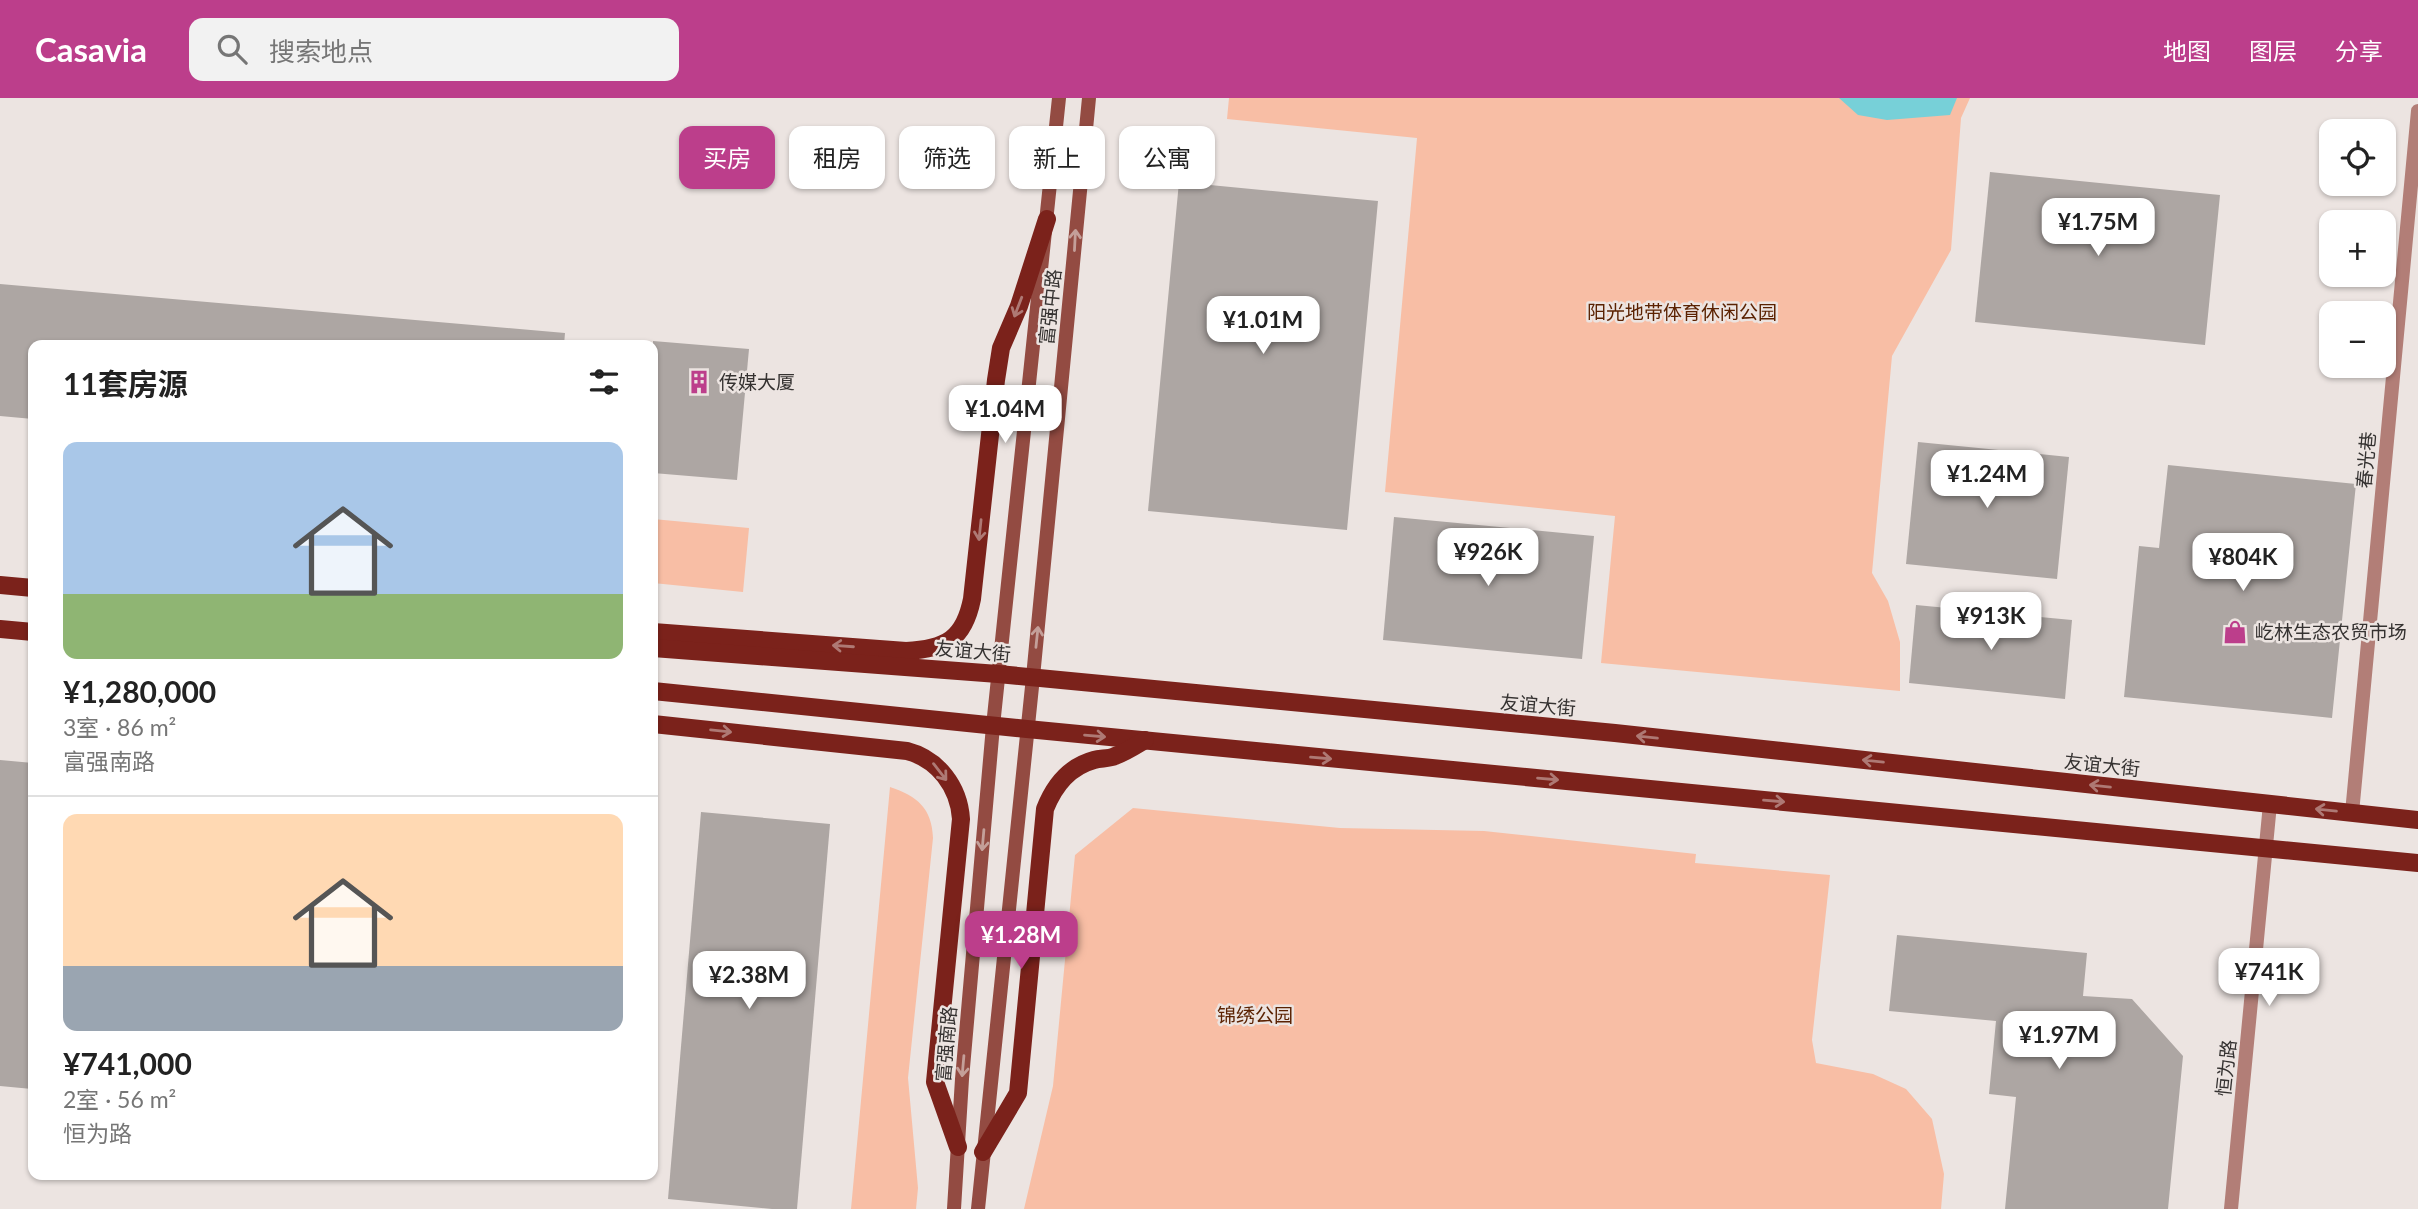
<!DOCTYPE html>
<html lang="zh">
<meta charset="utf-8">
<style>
body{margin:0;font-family:Lato,"Noto Sans SC",sans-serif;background:#f2f2f2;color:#222;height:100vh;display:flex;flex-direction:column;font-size:26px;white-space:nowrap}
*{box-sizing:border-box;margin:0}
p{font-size:23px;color:#767676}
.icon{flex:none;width:38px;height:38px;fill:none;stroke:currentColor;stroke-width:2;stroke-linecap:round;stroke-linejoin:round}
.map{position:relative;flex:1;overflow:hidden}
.side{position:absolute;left:28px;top:242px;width:630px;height:840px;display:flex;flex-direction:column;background:#fff;border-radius:14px;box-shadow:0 2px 5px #0004}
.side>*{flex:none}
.banner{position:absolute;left:679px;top:28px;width:665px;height:63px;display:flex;gap:14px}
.buttons{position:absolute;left:2319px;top:21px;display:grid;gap:14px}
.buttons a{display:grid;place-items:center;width:77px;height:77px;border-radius:14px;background:#fff;box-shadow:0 2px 5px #0004;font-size:35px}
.price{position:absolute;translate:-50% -60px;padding:0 16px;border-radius:14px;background:#fff;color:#222;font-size:23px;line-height:46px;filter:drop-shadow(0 2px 4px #0008)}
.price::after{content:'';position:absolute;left:50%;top:42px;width:21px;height:16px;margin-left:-10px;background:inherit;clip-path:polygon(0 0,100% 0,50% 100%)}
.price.on{background:#bc3e8b;color:#fff}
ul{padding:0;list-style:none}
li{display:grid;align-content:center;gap:14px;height:371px;padding:0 35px}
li+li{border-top:2px solid #e0e0e0}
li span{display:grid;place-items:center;height:217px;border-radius:14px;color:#555}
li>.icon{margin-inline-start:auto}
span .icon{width:126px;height:126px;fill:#fffc;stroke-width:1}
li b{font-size:30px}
h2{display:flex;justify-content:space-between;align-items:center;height:84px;padding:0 35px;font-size:30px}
.pill{padding:0 24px;border-radius:14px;background:#fff;box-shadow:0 2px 5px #0004;font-size:24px;line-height:63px}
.pill.on{background:#bc3e8b;color:#fff}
header{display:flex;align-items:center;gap:42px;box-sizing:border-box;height:98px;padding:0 35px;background:#bc3e8b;color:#fff}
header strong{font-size:33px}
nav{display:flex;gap:38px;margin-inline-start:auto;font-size:24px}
.search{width:490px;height:63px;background:#f2f2f2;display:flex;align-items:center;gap:18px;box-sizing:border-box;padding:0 24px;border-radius:14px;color:#767676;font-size:26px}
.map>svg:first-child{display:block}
</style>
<header>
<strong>Casavia</strong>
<div class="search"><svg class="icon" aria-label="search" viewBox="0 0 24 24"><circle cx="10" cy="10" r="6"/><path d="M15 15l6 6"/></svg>搜索地点</div>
<nav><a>地图</a><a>图层</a><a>分享</a></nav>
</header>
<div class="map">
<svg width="2418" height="1111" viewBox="0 0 2418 1111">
<rect width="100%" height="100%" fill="#ece4e1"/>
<!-- green -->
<g fill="#f8bea5">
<polygon points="1229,0 1970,0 1961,20 1951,152 1892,258 1872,475 1888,503 1900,544 1900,593 1601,565 1615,418 1385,394 1417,40 1227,21"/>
<polygon points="653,421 749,430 743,494 653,485"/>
<path d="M 890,689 C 917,698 932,710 933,740 L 908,980 L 918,1090 L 916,1111 L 851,1111 Z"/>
<polygon points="1133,710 1340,730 1484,733 1696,756 1695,765 1830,777 1812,942 1816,965 1873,976 1906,991 1932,1021 1944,1076 1941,1111 1024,1111 1053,988 1075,757"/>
</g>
<!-- water -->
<polygon fill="#77d0d8" points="1839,0 1957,0 1950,17 1887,22 1858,17"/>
<!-- building -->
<g fill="#ada6a3">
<polygon points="1990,74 2220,97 2205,247 1975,224"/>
<polygon points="1179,84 1378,103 1347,432 1148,413"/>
<polygon points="0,186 565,235 564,247 33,247 33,321 0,318"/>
<polygon points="653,243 749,251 737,382 653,375"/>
<polygon points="1918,344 2069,359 2057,481 1906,466"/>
<polygon points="2168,367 2356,386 2332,620 2124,599 2139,448 2159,450"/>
<polygon points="1394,419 1594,438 1582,561 1383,542"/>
<polygon points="1916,507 2072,522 2065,601 1909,585"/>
<polygon points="0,662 33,665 32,991 0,988"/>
<polygon points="701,714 830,726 797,1111 772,1111 668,1101"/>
<polygon points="1897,837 2087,855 2083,898 2132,901 2183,958 2168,1111 2005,1111 2016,999 1989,996 1996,923 1889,913"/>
</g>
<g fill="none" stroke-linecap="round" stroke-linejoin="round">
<!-- minor -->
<polyline stroke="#b27e77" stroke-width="14" points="2352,715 2418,13"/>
<!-- tertiary -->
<polyline stroke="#b27e77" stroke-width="14" points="2231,1111 2270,706"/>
<!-- secondary -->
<g stroke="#934b42" stroke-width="14">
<polyline points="954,1111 962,981 993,628 1059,0"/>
<polyline points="978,1111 1033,579 1089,0"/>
</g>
<!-- primary -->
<g stroke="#7b221b" stroke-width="18">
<polyline points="0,487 33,490"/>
<polyline points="0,531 33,534"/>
<path d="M 653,534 L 906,553 C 946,551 964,541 972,501 L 996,282 L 1001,250 L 1019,208 L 1047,121"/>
<polyline points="653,550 998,576 1615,635 2418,722"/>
<polyline points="653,593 1027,631 2418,765"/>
<path d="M 653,626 L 907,653 C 938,661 959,689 961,721 L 935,984 L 958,1049"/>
<path d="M 983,1054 L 1018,995 L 1045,711 C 1054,688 1068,669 1094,662 C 1101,660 1109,661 1115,658 C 1126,654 1135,648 1145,642"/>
</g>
</g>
<!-- one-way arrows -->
<defs><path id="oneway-shaft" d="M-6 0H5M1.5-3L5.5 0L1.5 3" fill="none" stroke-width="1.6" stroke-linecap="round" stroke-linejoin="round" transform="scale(1.75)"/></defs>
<g stroke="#c49f99">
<use href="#oneway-shaft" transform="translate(1075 142) rotate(-87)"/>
<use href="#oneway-shaft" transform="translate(1037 539) rotate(-84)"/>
<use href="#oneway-shaft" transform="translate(983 742) rotate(95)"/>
<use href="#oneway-shaft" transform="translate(963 968) rotate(95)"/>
</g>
<g stroke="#ae7974">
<use href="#oneway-shaft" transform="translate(1018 209) rotate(111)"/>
<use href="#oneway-shaft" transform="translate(980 432) rotate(96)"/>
<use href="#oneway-shaft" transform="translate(843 548) rotate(-176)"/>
<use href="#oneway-shaft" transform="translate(721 633) rotate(6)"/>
<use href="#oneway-shaft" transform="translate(1095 638) rotate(5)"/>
<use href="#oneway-shaft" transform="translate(1647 639) rotate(-174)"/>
<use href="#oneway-shaft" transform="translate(1321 660) rotate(5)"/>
<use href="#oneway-shaft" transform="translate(1873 663) rotate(-174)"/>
<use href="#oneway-shaft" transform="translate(940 674) rotate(52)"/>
<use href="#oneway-shaft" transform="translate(1548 681) rotate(5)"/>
<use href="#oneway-shaft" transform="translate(2100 688) rotate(-174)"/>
<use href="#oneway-shaft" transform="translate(1774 703) rotate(5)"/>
<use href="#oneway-shaft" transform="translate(2326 712) rotate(-174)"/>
</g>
<!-- icons -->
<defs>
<g id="building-bare" transform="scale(1.89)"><path d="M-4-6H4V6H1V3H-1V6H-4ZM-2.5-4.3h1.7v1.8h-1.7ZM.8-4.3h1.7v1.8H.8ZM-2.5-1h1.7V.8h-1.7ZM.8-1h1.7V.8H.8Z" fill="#bc3e8b" stroke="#ece4e1" stroke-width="2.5" paint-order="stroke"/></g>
<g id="shop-bare" transform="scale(1.89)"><path d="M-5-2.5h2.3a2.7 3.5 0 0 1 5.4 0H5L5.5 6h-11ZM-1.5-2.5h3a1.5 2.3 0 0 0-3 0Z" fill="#bc3e8b" stroke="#ece4e1" stroke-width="2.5" paint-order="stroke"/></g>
</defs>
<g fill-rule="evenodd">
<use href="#building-bare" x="699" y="284"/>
<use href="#shop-bare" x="2235" y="534"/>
</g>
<g text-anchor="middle" stroke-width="5" stroke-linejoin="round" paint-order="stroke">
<!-- street labels -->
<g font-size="19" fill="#353231" stroke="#ece4e1">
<text transform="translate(1050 209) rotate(-84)" y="7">富强中路</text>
<text transform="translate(2366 362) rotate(-85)" y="7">春光巷</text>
<text transform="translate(973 553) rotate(5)" y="7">友谊大街</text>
<text transform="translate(1538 607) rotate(5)" y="7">友谊大街</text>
<text transform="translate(2102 667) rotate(6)" y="7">友谊大街</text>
<text transform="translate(946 946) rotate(-85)" y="7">富强南路</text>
<text transform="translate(2226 970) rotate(-84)" y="7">恒为路</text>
</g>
<!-- park labels -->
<g font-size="19" fill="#5b2202" stroke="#ece4e1">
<text x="1682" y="221">阳光地带体育休闲公园</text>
<text x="1255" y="924">锦绣公园</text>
</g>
<!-- poi labels -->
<g font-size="19" fill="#353231" stroke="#ece4e1" text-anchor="start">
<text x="719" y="291">传媒大厦</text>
<text x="2255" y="541">屹林生态农贸市场</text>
</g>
</g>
</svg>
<div class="buttons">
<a><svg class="icon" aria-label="locate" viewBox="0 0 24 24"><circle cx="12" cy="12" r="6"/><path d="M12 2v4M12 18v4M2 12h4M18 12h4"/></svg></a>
<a>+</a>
<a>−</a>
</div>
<b class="price" style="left:2098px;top:160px">¥1.75M</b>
<b class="price" style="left:1263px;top:258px">¥1.01M</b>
<b class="price" style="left:1005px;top:347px">¥1.04M</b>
<b class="price" style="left:1987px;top:412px">¥1.24M</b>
<b class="price" style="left:1488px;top:490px">¥926K</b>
<b class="price" style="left:2243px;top:495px">¥804K</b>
<b class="price" style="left:1991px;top:554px">¥913K</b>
<b class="price on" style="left:1021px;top:873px">¥1.28M</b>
<b class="price" style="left:2269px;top:910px">¥741K</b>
<b class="price" style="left:749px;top:913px">¥2.38M</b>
<b class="price" style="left:2059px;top:973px">¥1.97M</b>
<div class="banner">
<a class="pill on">买房</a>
<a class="pill">租房</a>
<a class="pill">筛选</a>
<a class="pill">新上</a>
<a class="pill">公寓</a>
</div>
<section class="side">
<h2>11套房源<svg class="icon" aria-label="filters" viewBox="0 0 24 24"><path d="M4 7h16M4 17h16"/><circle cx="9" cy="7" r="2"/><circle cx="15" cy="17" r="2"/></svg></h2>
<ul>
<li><span style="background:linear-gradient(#a9c7e8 70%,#8fb573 0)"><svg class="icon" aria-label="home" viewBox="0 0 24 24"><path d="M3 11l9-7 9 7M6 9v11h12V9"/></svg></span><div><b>¥1,280,000</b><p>3室 · 86 m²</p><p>富强南路</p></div></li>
<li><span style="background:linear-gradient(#ffd9b3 70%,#9aa5b1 0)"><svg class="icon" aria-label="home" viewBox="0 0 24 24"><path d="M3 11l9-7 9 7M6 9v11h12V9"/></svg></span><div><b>¥741,000</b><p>2室 · 56 m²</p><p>恒为路</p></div></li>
</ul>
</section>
</div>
